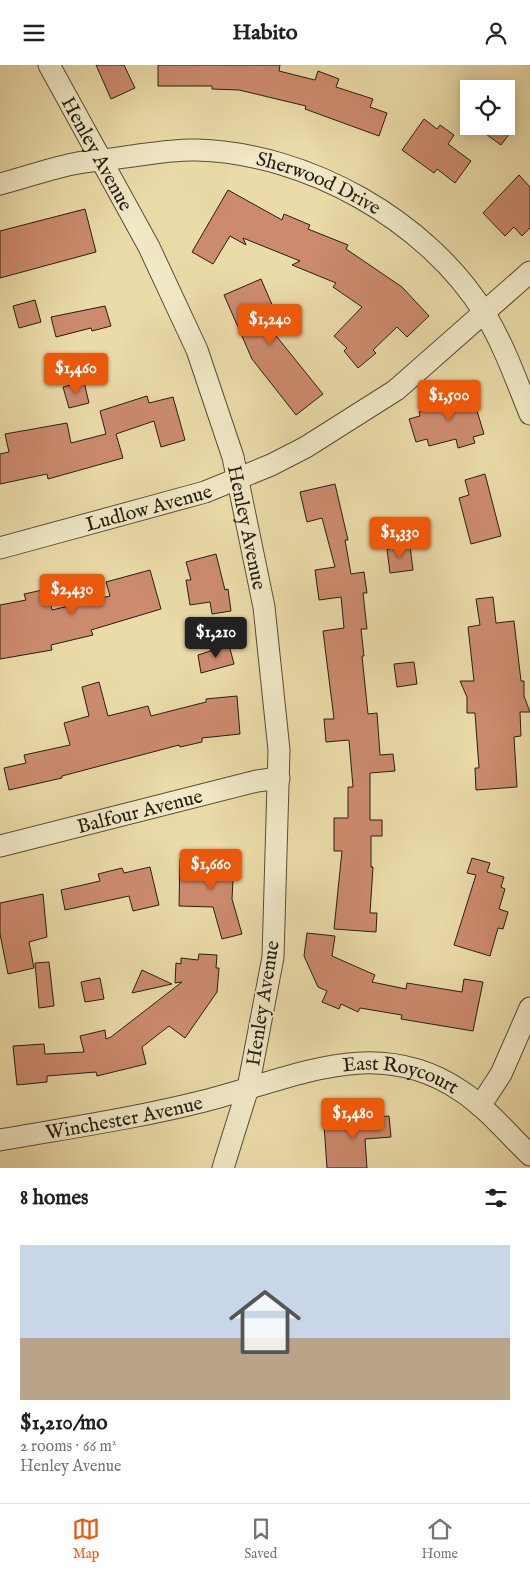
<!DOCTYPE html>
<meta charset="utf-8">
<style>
body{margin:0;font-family:"IM FELL English",serif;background:#f6f6f6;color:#202124;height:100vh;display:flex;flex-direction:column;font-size:19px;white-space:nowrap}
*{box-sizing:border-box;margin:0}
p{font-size:16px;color:#757577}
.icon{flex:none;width:28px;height:28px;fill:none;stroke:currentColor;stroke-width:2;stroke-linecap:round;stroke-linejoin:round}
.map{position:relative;height:1103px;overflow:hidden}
.details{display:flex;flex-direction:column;background:#fff;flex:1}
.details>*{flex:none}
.controls{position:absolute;left:460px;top:15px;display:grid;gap:10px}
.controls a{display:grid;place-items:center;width:55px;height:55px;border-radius:0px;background:#fff;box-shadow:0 2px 12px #0003;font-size:25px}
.price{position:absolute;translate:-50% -42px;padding:0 11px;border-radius:5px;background:#ea580c;color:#fff;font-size:16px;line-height:32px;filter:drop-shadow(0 1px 2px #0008)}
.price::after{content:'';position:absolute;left:50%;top:30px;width:15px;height:11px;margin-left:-8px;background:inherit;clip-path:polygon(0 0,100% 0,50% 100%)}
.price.current{background:#222;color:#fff}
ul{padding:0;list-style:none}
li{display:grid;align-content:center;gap:10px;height:265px;padding:0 20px}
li+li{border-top:1px solid #e0e0e0}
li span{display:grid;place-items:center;height:155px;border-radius:0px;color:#555}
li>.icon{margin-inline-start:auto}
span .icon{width:90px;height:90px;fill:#fffc;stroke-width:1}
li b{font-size:21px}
h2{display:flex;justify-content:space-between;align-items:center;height:60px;padding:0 20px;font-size:21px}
header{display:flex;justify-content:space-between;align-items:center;height:65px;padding:0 20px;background:#fff;font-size:22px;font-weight:800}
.menu{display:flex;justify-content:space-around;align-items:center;height:70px;border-top:1px solid #e0e0e0;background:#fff;font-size:14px;color:#757577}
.menu a{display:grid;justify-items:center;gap:2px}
.menu .current{color:#ea580c}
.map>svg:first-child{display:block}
</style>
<header><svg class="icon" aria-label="menu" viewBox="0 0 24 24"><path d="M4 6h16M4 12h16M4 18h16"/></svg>Habito<svg class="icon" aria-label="person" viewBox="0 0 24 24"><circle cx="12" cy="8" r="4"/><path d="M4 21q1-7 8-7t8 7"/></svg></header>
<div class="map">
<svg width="530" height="1103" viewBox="0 0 530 1103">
<rect width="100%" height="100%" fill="#eadba8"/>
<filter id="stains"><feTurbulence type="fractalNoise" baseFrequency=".004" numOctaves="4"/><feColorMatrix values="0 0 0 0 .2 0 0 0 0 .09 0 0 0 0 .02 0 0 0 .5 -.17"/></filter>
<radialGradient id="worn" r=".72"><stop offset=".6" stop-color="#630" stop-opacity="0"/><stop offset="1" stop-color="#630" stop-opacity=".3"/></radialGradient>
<!-- building -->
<g fill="#cc8b6f" stroke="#261e14">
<polygon points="96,0 124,0 135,23 111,34"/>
<polygon points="158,0 280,0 279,6 315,15 318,6 339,14 336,22 373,34 370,42 387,48 379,71 305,44 306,41 239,25 212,24 212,21 158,21"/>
<polygon points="424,54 437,64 440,60 454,70 448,79 471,96 455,118 437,104 434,108 402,85"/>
<polygon points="475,61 515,61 501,80"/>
<polygon points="519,110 530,122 530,163 522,171 514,162 505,171 483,148"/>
<polygon points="228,125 282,155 284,149 310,160 308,164 348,180 346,184 402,222 429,251 407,272 397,262 373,285 376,288 358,303 344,286 347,283 334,271 362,242 333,222 336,218 292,200 300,196 243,173 246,180 230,171 213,199 192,187"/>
<polygon points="85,144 96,187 0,213 0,166"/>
<polygon points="261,214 282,263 273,267 323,329 296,350 252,294 224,230"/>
<polygon points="35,235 41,257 19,263 13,241"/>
<polygon points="105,241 111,261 92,266 91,263 56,272 51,252"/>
<polygon points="84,317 89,338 69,343 63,322"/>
<polygon points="471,326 484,369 473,372 475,378 458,383 456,374 429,381 427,374 416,377 409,354 420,351 419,347 450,337 449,333"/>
<polygon points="147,331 149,338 173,332 185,375 161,382 154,356 116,369 123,393 48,414 47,409 0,419 0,389 9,387 5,369 67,358 71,378 106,369 100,346"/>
<polygon points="485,409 501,471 471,479 459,433 469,430 465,415"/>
<polygon points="335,419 348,475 345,475 351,509 364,507 367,528 363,528 367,564 361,564 364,591 362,591 368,649 377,648 380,690 393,689 395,706 370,708 370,755 382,755 382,771 371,771 371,802 373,802 370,848 377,848 376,867 334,864 342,786 334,786 334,753 348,753 348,722 353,722 349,675 326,677 324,654 334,654 323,566 344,563 341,532 319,535 315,505 335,502 322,453 307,457 300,427"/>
<polygon points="410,481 413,505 390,508 387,484"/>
<polygon points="216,489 225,525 228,524 231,546 212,549 210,537 190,540 186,515 191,515 186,497"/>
<polygon points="150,505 161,544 91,565 93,570 51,580 52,585 0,594 0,540 26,535 24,529 47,524 52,545 110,531 106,517"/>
<polygon points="493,532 496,558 514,556 521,616 524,616 524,631 530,647 520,647 521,671 514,672 517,722 476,725 475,703 479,703 475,648 467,648 467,632 460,616 474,616 468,562 480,560 476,534"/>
<polygon points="229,580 234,599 201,608 198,590"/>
<polygon points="414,597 417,619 397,622 394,599"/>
<polygon points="99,617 108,651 148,641 151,651 206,637 206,634 237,631 240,669 202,673 202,677 180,682 179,680 62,711 62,713 9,725 4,703 26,698 24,690 70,680 64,658 89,651 82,622"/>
<polygon points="472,793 490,798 487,807 504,812 501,822 505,824 499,844 508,847 503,864 498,863 490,891 454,880 476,810 467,808"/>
<polygon points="180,794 238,797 237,815 233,815 232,834 242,869 222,874 213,842 179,841"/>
<polygon points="150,802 159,840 133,846 129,831 65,845 61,825 100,816 98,809 122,803 124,808"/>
<polygon points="43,829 47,872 29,877 34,903 8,909 0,869 0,838"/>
<polygon points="307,868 335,871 332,891 375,910 372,917 406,924 407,918 462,927 464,914 483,917 473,966 401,954 402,950 360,943 358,947 341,939 339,944 322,937 327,926 318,922 304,891"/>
<polygon points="199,889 217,890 216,903 219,903 217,927 185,973 169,961 142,982 146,999 97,1011 96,1007 47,1011 47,1017 17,1020 13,981 44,979 45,989 84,987 80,971 105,965 106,974 111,972 182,917 175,918 176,898 181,899 181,893 198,895"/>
<polygon points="49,897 54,941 39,943 35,898"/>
<polygon points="142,905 172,919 132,928"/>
<polygon points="100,913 104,934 85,937 81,917"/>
<polygon points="389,1051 391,1072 365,1074 367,1103 327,1103 324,1059 336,1059 336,1055"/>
</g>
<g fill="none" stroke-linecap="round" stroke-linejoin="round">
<!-- minor casing -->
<g stroke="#574d39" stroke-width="23">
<g id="minor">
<path id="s1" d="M 49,0 L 149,182 L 197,285 L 233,392 L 264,542 L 279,685 L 273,892 L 248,1023 L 223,1103"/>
<path id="s2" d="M 0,119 C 24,113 48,104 73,99 C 90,95 108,95 125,92 C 149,89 173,84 197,85 C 307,88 427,155 485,249 C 504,280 516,315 530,349"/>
<path id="s3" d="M 0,483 L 205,427 L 271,400 L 306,382 L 396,325 L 530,207"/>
<path id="s4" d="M 0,781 L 257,716 L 279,713"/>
<polyline points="480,1041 501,1009 530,943"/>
<path id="s5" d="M 0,1075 C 68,1063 137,1053 204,1036 C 292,1014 375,968 461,1026 C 487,1043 508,1069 530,1090"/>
</g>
</g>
<!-- minor -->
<use href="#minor" stroke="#f1e8c6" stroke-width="21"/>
</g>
<g text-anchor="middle" stroke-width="4" stroke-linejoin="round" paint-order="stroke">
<!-- street labels -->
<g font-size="20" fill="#261e14" stroke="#f1e8c6">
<text dy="7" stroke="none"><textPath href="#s1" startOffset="101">Henley Avenue</textPath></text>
<text dy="7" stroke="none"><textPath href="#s2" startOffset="328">Sherwood Drive</textPath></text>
<text dy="7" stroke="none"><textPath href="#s3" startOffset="154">Ludlow Avenue</textPath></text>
<text dy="7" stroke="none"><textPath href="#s1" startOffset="506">Henley Avenue</textPath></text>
<text dy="7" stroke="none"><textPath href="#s4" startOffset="144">Balfour Avenue</textPath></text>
<text transform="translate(262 938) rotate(-81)" y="7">Henley Avenue</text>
<text dy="7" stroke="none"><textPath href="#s5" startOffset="411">East Roycourt</textPath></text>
<text dy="7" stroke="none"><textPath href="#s5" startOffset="126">Winchester Avenue</textPath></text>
</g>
</g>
<rect width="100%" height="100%" filter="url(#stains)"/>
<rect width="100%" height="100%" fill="url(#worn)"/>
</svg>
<div class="controls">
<a><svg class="icon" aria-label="locate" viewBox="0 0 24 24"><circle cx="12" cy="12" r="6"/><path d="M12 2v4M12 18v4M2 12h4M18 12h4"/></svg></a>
</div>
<b class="price" style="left:270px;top:281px">$1,240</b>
<b class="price" style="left:76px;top:330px">$1,460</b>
<b class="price" style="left:449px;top:357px">$1,500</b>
<b class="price" style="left:400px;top:494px">$1,330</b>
<b class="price" style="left:72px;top:551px">$2,430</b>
<b class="price current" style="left:216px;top:594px">$1,210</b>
<b class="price" style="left:211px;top:826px">$1,660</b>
<b class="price" style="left:353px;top:1075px">$1,480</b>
</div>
<section class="details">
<h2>8 homes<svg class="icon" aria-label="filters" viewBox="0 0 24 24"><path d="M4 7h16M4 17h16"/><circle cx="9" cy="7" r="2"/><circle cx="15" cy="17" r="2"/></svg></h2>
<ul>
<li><span style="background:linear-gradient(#c9d6e8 60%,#b9a48a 0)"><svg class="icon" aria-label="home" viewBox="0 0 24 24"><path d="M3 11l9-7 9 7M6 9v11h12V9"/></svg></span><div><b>$1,210/mo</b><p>2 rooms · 66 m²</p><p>Henley Avenue</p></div></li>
</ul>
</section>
<nav class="menu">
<a class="current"><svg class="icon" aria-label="map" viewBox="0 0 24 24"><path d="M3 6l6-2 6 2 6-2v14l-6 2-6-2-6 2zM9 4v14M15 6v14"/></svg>Map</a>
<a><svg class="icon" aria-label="saved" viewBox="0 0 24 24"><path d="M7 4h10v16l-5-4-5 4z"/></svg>Saved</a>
<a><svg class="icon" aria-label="home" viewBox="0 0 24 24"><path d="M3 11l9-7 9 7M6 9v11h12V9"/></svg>Home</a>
</nav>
